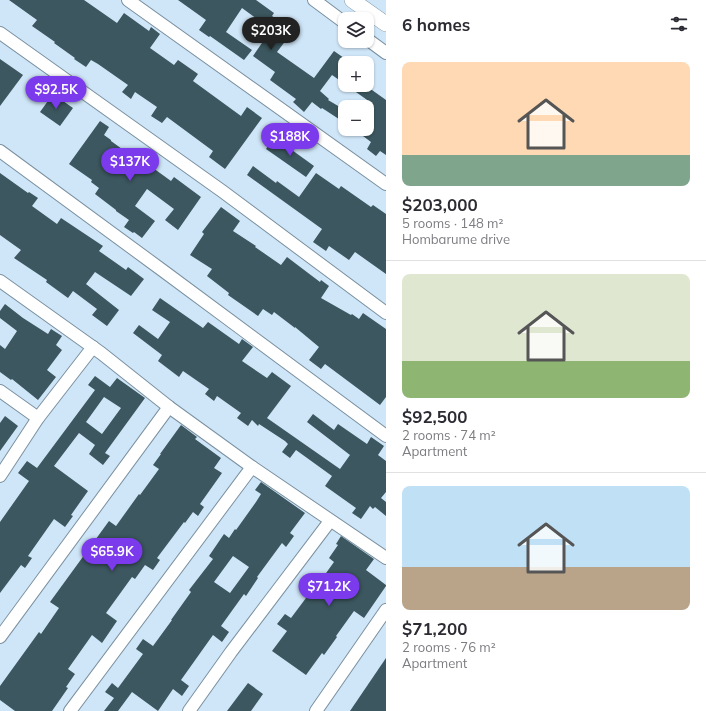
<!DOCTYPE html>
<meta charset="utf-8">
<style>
body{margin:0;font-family:Mulish,sans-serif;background:#f2f2f3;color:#2b2b33;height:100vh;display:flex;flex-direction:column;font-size:15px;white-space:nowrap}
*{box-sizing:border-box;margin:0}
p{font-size:13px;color:#7c7c81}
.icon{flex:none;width:22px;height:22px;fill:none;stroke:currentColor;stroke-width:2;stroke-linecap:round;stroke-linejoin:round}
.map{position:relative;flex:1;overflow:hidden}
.panel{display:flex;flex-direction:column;background:#fff;width:320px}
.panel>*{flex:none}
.controls{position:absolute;left:338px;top:12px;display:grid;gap:8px}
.controls a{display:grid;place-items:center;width:36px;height:36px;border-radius:8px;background:#fff;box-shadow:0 1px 3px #0004;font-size:20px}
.price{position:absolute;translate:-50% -34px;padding:0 9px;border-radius:14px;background:#7c3aed;color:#fff;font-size:13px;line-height:26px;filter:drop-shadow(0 1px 2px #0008)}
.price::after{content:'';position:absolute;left:50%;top:24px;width:12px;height:9px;margin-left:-6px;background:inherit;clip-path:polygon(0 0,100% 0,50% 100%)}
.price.current{background:#222;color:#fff}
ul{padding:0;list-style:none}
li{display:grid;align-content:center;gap:8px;height:212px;padding:0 16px}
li+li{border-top:1px solid #e1e1e2}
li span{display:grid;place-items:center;height:124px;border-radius:8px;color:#555}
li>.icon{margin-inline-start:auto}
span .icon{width:72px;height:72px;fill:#fffc;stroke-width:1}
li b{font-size:17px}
h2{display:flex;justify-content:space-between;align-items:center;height:48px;padding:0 16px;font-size:17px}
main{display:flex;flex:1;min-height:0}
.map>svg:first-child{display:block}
</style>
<main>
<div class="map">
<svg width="386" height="711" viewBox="0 0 386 711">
<rect width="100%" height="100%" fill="#cfe6f8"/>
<!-- building -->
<g fill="#3c575f" fill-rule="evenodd">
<polygon points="9,0 84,0 117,23 124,13 149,31 151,27 160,34 150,48 174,65 178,60 198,74 193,81 241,116 247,107 262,118 225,169 209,157 213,151 167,117 162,123 151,116 157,107 135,92 131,99 122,92 128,85 98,64 91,60 86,67 74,59 75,58 54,43 55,42 32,26 37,20"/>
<polygon points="178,0 256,0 274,13 272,16 293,31 277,52 314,78 334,51 344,58 339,65 345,69 345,84 332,75 320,91 329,99 328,100 345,110 345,123 322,108 321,109 312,102 304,112 293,102 296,99 270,80 275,72 253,56 271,30 270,30 271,29 242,8 226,32 252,50 244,60 210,36 209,37 199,30 206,20"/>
<polygon points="0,59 23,75 0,106"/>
<polygon points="346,85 365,85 386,100 386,155 380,151 376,156 367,149 371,142 359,133 361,129 367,129 367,105 370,102"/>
<polygon points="53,94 73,108 60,126 40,112"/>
<polygon points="100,121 109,127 104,135 111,140 111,141 140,162 142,160 171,181 174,177 201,197 178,230 165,220 174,209 147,189 135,206 155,221 142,238 134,232 133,233 124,227 129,220 116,211 116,210 95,194 99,188 91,182 92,180 69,164"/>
<polygon points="274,137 314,166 306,177 266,149"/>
<polygon points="253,166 276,183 277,181 299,197 316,173 339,189 341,186 371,207 373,205 386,214 386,274 355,252 349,260 329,246 326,251 313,242 322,229 247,175"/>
<polygon points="0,173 28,193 29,192 38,198 32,206 57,224 61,218 103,246 99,251 126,270 128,267 144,279 131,296 95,272 86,284 119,310 107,326 92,315 97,309 73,291 68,298 46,282 47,280 14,258 21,250 0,235"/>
<polygon points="221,207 240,221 233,231 256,246 255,247 281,265 287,257 320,282 321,280 329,286 321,298 351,315 352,314 359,319 363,313 386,329 386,397 380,405 325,364 321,369 309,360 319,347 295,327 295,328 274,312 272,315 263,309 258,316 228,295 229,293 207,276 212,269 190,255 204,234 202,232"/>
<polygon points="160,298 203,328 208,322 239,344 242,339 253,347 242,361 267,378 272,372 291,386 267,418 340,469 350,455 307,422 313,414 334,430 338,424 367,444 371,437 384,446 378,455 386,461 386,492 381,498 386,502 386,516 375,507 373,509 370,506 361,519 352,513 356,508 325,486 332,476 296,450 290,458 282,452 288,444 285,441 259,424 258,426 252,420 248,426 237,418 241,413 217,396 214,401 205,394 209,389 183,371 179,377 158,361 162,355 133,333 139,325 158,339 170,322 152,310"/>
<polygon points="5,304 23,318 48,334 51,329 62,336 56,345 62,350 47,370 56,377 38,400 12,379 11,380 0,372 0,345 5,349 17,331 0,318 0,311"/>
<path d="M 95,376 L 110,387 L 117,378 L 145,398 L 105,453 L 110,456 L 103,465 L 89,454 L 95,445 L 79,433 L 54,466 L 88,491 L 71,515 L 73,516 L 65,527 L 54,519 L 28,556 L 32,558 L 25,568 L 21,565 L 0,593 L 0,522 L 29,481 L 18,473 L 27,461 L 37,468 L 95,390 L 88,385 ZM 104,397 L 121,408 L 102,434 L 86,422 Z"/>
<polygon points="5,416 18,426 0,451 0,423"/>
<polygon points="181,425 197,437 195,439 221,458 214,468 222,473 200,504 204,507 198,516 193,512 185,523 184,522 157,558 160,560 153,570 145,565 135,579 132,577 106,613 117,621 102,643 92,635 68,669 75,674 66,687 68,688 52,711 15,711 0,700 0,686 39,632 41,634 59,608 50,602 109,521 116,526 139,494 140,495 159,469 153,465 161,454 160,454"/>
<path d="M 261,482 L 305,513 L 290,533 L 294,536 L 286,547 L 282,543 L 257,577 L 258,578 L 246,596 L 244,594 L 221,626 L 229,632 L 222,642 L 213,635 L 181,680 L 189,686 L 182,696 L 173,689 L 158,711 L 132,692 L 118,711 L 104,711 L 114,698 L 105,692 L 112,683 L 118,688 L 143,654 L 136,649 L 143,639 L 153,646 L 172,620 L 171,620 L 191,592 L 189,590 L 213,559 L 209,556 L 224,534 L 229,538 L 235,529 L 236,530 L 256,502 L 261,494 L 255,490 ZM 233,556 L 249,567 L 230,593 L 214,582 Z"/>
<polygon points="341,536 374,559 366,570 386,585 386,586 364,618 354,611 336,636 337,637 324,655 322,653 306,675 272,651 287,631 277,624 285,614 291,618 315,586 316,587 334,562 329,558 338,545 336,544"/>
<polygon points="386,658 386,711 350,711"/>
<polygon points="248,683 263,694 251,711 227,711"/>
</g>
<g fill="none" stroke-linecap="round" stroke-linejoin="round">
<!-- minor casing -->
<g stroke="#7b91a1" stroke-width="14">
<g id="minor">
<polyline points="128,0 386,184"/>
<polyline points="314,0 345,23"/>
<polyline points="0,33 222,191 386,313"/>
<polyline points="367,39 386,53"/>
<polyline points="0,151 162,270 386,436"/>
<polyline points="0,281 101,353 169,407 252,467 386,558"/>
<polyline points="0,391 38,418"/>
<polyline points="0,476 38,418 93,347"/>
<polyline points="0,637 169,407"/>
<polyline points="70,711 252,467"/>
<polyline points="189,711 231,652 330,521"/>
<polyline points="316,711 386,610"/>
</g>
</g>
<!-- tertiary casing -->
<g stroke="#7b91a1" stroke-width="16">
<polyline id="tertiary" points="352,0 386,24"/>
</g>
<!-- minor -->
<use href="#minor" stroke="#fff" stroke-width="12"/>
<!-- tertiary -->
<use href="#tertiary" stroke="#fff" stroke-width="15"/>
</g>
</svg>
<div class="controls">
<a><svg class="icon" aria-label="layers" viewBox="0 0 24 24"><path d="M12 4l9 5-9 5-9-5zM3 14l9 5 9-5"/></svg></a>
<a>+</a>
<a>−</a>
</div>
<b class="price current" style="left:271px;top:51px">$203K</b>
<b class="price" style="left:56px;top:110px">$92.5K</b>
<b class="price" style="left:290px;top:157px">$188K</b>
<b class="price" style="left:130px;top:182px">$137K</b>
<b class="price" style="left:112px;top:572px">$65.9K</b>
<b class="price" style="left:329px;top:607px">$71.2K</b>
</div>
<section class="panel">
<h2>6 homes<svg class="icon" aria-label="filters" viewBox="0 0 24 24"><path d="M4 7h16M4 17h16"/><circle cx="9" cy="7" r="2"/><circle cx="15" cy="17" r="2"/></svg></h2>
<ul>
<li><span style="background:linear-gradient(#ffd9b3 75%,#7fa58c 0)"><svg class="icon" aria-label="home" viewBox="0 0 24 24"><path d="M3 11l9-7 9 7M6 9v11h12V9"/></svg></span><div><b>$203,000</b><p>5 rooms · 148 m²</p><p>Hombarume drive</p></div></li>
<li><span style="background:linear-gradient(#dfe7d0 70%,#8fb573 0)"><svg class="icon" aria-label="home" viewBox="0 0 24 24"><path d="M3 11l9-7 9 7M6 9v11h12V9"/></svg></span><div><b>$92,500</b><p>2 rooms · 74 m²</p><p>Apartment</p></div></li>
<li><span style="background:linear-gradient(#bfe0f5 65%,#b9a48a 0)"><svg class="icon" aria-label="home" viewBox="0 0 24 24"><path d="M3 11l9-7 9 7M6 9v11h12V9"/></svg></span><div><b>$71,200</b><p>2 rooms · 76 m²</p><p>Apartment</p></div></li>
</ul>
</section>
</main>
